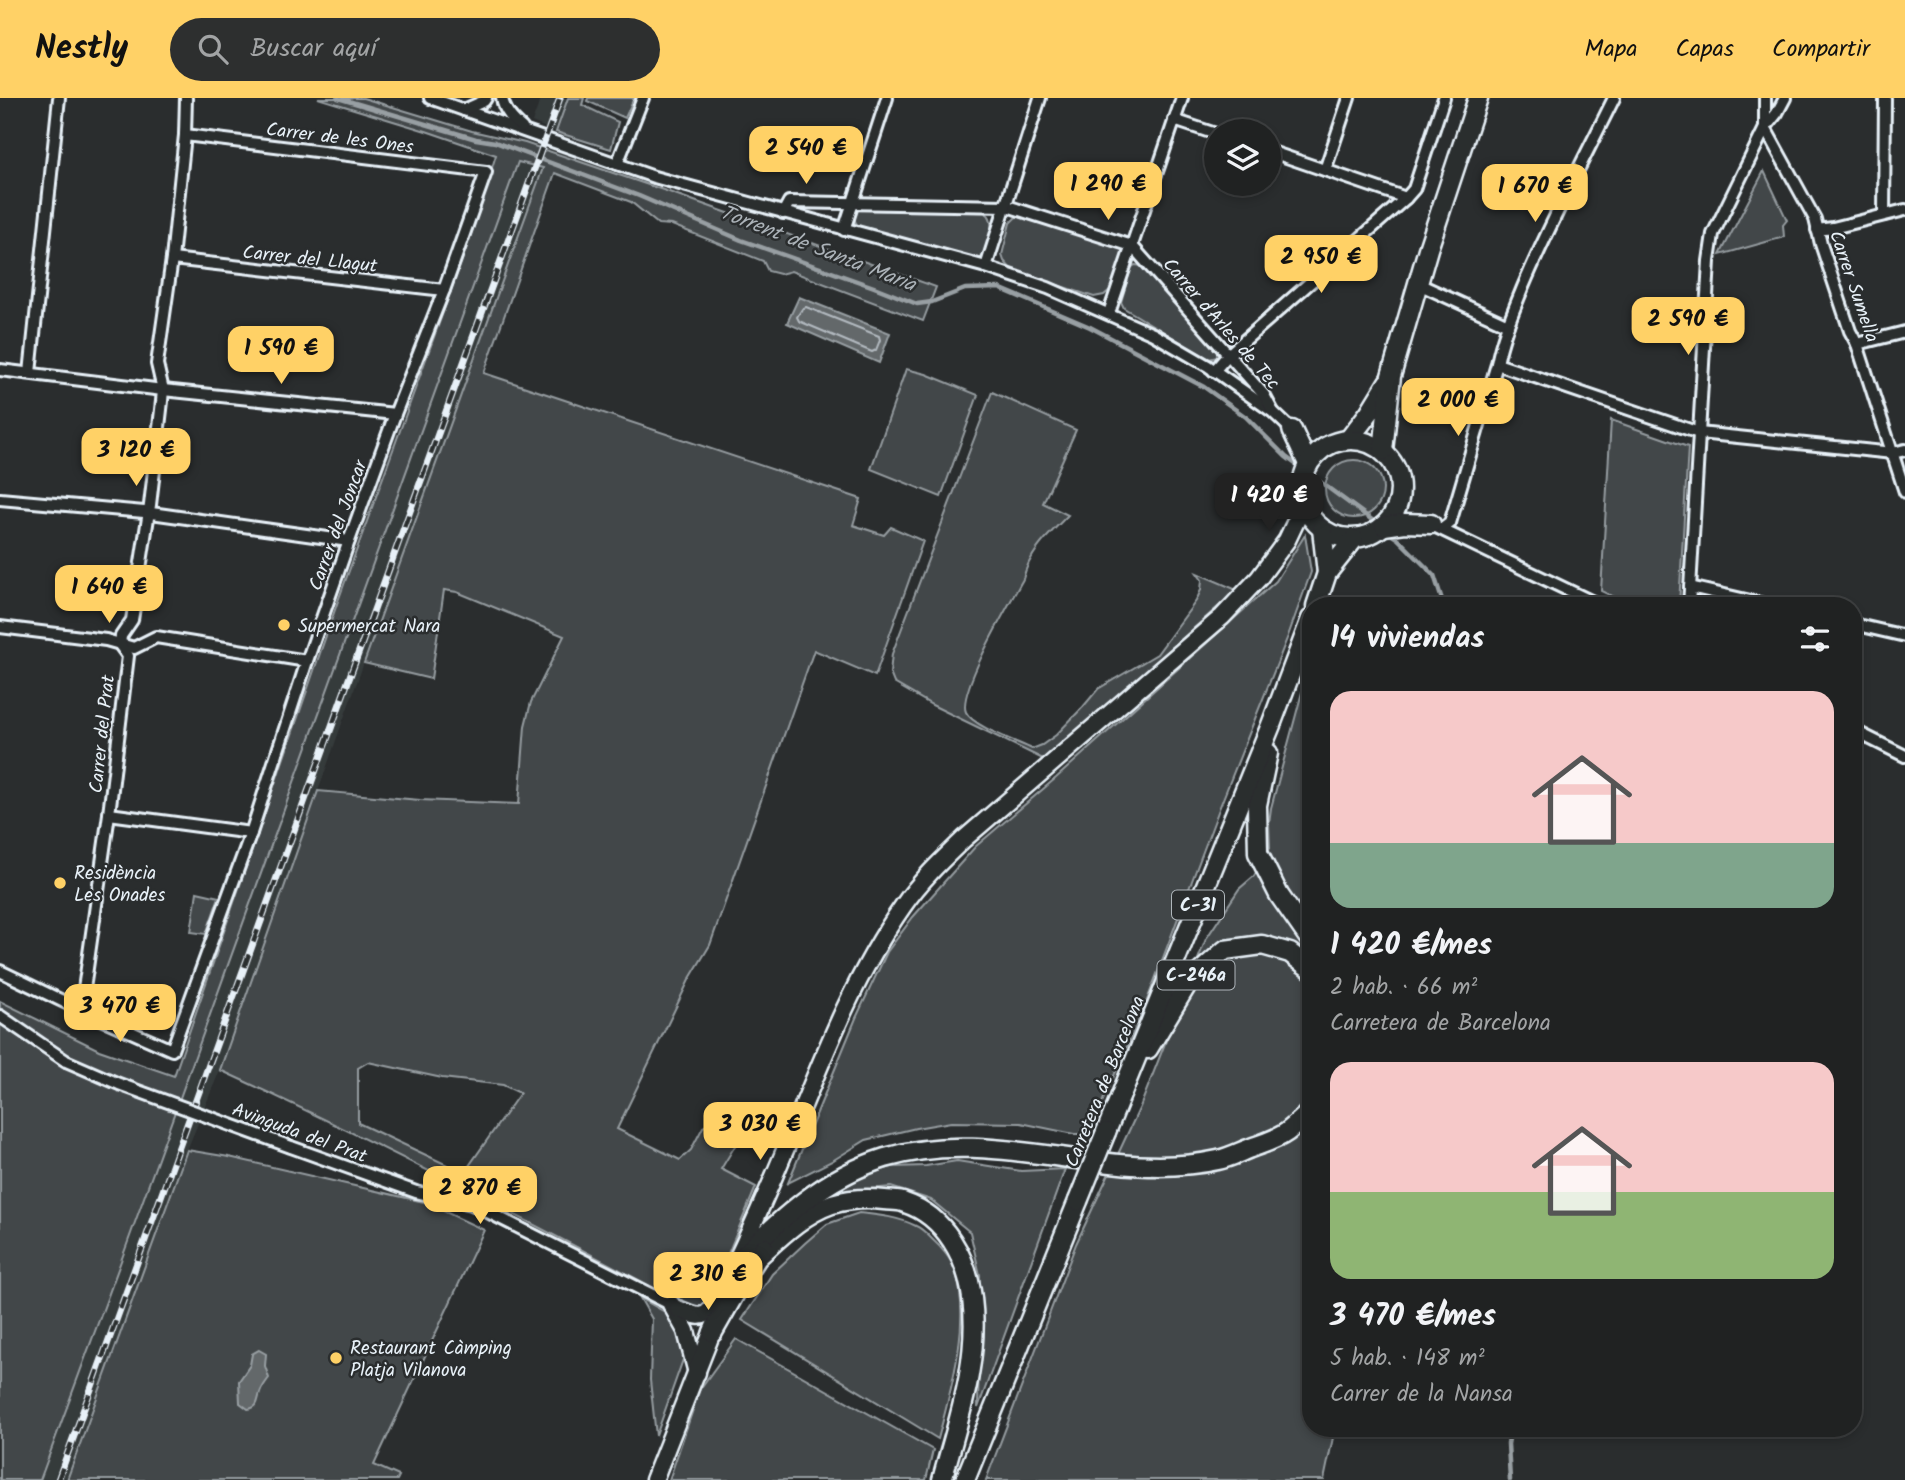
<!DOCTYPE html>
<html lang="es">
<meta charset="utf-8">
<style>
body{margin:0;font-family:Kalam,sans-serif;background:#2d2f2f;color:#f1f3f6;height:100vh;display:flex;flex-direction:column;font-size:26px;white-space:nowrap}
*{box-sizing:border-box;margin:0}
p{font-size:23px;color:#a2a4a5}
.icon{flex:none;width:38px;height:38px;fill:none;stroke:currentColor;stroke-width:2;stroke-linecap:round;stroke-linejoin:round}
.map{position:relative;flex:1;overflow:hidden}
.drawer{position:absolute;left:1302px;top:499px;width:560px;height:840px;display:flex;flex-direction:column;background:#202222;border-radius:28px;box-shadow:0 4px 10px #0003,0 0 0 2px #3d3f40}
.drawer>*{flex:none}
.buttons{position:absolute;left:1204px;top:21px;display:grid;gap:14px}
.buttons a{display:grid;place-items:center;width:77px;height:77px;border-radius:50%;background:#202222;box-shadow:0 4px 10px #0003,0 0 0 2px #3d3f40;font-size:35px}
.price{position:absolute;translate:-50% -60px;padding:0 16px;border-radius:14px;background:#ffd166;color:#111;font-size:23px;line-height:46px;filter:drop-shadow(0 2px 4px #0008)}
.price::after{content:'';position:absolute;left:50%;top:42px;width:21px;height:16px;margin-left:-10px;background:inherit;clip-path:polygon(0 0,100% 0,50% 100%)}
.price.current{background:#222;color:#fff}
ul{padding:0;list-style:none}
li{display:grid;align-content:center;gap:14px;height:371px;padding:0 28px}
li span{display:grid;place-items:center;height:217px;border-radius:21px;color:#555}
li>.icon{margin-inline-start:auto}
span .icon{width:126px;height:126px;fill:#fffc;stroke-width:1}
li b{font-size:30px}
h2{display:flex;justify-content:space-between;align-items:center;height:84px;padding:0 28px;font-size:30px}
header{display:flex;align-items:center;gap:42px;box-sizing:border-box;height:98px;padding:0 35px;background:#ffd166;color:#111}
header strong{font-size:33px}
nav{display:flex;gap:38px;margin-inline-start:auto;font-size:24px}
.search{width:490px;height:63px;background:#2d2f2f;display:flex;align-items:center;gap:18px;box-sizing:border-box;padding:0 24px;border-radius:38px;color:#a2a4a5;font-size:26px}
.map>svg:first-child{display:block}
</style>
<header>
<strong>Nestly</strong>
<div class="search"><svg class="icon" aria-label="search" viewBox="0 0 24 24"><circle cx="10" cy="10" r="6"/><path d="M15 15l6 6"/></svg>Buscar aquí</div>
<nav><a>Mapa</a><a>Capas</a><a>Compartir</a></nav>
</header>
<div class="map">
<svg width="1905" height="1382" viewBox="0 0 1905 1382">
<rect width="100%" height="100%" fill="#2a2d2e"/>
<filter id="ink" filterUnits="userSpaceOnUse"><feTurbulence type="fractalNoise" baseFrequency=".0143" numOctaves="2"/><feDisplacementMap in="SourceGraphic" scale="14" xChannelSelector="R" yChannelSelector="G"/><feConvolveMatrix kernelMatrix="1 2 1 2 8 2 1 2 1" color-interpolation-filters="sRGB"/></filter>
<g filter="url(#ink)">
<!-- built -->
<g fill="#363a3b">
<polygon points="541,0 568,0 556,34 532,24"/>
<polygon points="518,63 543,70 340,631 220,972 187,1052 67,1382 40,1382 125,1152"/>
</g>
<!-- green -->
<g fill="#424648" stroke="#959ca0" stroke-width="2" fill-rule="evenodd">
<path d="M 318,0 L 363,0 L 472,33 L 525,45 L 669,94 L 936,189 L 923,223 L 791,173 L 780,176 L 768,173 L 763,163 L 672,127 L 658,126 L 631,104 L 555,75 L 484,275 L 861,401 L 853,427 L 884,437 L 891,429 L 923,443 L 875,578 L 814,552 L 710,847 L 689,882 L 617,1031 L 680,1062 L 691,1052 L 703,1029 L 744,1007 L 756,1013 L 721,1071 L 756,1089 L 704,1213 L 688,1208 C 534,1126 379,1045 220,972 L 318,693 L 420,702 L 519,706 L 525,628 L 531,604 L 564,538 L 457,494 L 444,492 L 431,581 L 364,565 L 543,70 L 518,64 L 125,1152 L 40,1382 L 0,1382 L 0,903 L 99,952 L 174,978 L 338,503 L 470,140 L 496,57 L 426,33 ZM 368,964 L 442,980 L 503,987 L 520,995 L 464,1075 L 358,1025 L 358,970 Z"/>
<polygon points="568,0 584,0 582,7 618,24 611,51 556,34"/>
<polygon points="588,0 634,0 625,20 587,3"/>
<polygon points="1764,73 1787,122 1783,127 1784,139 1720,157"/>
<path d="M 859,110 L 980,111 C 981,112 989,117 989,118 C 995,125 987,150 984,158 L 979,161 L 971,160 L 859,130 L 855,123 L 855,116 Z"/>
<polygon points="1022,116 1119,148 1123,151 1124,157 1111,191 1104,197 1094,199 1012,172 1004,163 1002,157 1010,125 1015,120"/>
<polygon points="1135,167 1142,168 1212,245 1218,253 1217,259 1209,261 1124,210 1121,204 1131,170"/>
<polygon points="906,271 926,276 978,297 941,399 871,371"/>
<path d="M 992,294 L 1076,332 L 1043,405 L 1068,417 C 1048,438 1030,453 1023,481 C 1011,503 957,594 966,614 C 972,628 1018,644 1032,651 L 1042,647 L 1056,637 L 1083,609 L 1098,591 L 1157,556 L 1196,503 L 1201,492 L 1202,482 L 1197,475 L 1237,492 L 1052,656 L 1043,661 L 932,607 L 894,585 L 890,575 L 892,556 Z"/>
<polygon points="1611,322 1688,349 1679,507 1630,507 1601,493"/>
<circle cx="1354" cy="391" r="29"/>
<polygon points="1305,437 1311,474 1288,538 1219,711 1143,913 1088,1036 1074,1036 1021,1025 951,1024 916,1030 866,1042 832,1063 788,1085 856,920 887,854 913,819 975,749 1056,680 1276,483"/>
<polygon points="1311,568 1311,1330 1335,1330 1324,1382 986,1382 1076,1146 1140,1009 1206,841 1239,791 1254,778 1270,750 1269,725 1271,710 1305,583"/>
<polygon points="197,794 219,799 206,836 191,834"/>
<polygon points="187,1052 229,1059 424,1104 484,1132 374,1367 399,1378 397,1382 67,1382"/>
<polygon points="957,1063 1021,1073 1065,1071 978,1310 980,1177 970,1134 931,1102 891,1089 837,1094 865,1077 892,1069 926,1068"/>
<path d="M 859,1115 C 879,1117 898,1119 916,1128 C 923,1131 928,1137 933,1142 C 941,1149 951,1161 955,1172 C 972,1223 951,1291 938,1341 L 742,1222 L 772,1176 L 805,1145 L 827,1126 Z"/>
<polygon points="640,1200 670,1217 686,1253 656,1338 650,1282 652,1221"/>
<polygon points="736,1241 933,1352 926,1382 669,1382 700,1291"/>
</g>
<!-- water -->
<g fill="#63686b" stroke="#989fa3" stroke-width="2">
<polygon points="799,199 890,235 879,265 787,225"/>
<path d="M 259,1252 L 266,1256 L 265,1268 L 269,1280 C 266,1284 262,1289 260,1295 C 257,1304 259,1309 248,1311 L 240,1305 L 239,1283 L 250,1267 L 252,1256 Z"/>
</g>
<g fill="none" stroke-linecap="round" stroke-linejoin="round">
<!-- shore -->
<polygon stroke="#b3bac0" stroke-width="2" points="806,209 879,238 880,242 876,252 872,254 799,223 797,219 802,211"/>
<!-- stream -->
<g stroke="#989fa3" stroke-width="4.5">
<polyline points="338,0 476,41 495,44 639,98 741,142 874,189 917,206 932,204 965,191 999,190 1090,229 1204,289 1246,319 1286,359 1379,427"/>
<polyline points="1386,433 1398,441 1434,477 1444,508"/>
<polyline points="1510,1382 1508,1346 1511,1330"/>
</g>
<!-- minor casing -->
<g stroke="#e8f1f8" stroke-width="16">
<g id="minor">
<polyline points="430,0 654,79 986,169 1048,190 1153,236 1208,268 1273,314 1292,332"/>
<path d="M 502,0 C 504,13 513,22 522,30"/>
<polyline points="1765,0 1765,30 1815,121 1821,146 1850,233 1857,246 1905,394"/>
<polyline points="464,12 484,3 486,0"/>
<polyline points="1174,22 1216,36"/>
<polyline points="1269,53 1406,100"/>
<polyline points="617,66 643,0"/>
<polyline points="1325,72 1349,0"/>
<polyline points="783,115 789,104 1007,108 1132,148 1264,297 1272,312"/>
<polyline points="1884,117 1885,0"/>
<polyline points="844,132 887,0"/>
<polyline points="1817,132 1833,130 1905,112"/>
<polyline points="172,161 444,192"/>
<polyline points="986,169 1040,0"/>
<polyline points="1425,189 1508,227"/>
<polyline points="1109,215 1182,0"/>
<polyline points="1857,246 1905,234"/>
<polyline points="1497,266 1699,335 1893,355 1905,352"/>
<polyline points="0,272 163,292 395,316"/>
<polyline points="1214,273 1228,257 1406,100 1414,91 1444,0"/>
<polyline points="30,275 59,0"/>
<polyline points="0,401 144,414 349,443"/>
<polyline points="1436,429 1601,508"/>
<path d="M 1442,431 L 1450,425 L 1497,266 C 1502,239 1513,214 1523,189 C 1550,125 1583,63 1614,0"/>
<polyline points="1690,489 1772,508"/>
<polyline points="1689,508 1709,163 1713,136 1765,30 1777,15 1785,0"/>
<polyline points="1853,526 1905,538"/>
<polyline points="0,529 106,542 134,550 156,539 307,563"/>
<polyline points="1853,632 1905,658"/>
<polyline points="109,716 251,735"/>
<polyline points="0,873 81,912 172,952 251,735 307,563 349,443 395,316 444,192 486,74 185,37"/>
<polyline points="81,912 109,716 128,558 120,547 121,538 132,522 150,407 162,303 163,292 157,266 172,161 185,37 186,0"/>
<polyline points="0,918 66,963"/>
<polyline points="291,1049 416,1094 472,1106 670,1206"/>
</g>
</g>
<!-- secondary casing -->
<g stroke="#e8f1f8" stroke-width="21">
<g id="secondary">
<polyline points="671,1206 686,1233 697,1275"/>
<path d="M 678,1211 C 690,1215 702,1224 711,1211 C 717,1204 720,1195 724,1188 C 738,1161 750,1133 762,1106 C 807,1006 840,898 903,808 C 920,783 942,762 964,741 L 1222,519 L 1259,480 L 1287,442 L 1304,406"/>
<polyline points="654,1382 716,1224"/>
</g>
</g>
<!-- primary casing -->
<g stroke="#e8f1f8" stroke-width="23">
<g id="primary">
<polyline points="1292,332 1308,366"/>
<polyline points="1349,341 1369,315 1388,284"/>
<circle cx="1351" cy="391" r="49"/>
<polyline points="1383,353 1391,278 1428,151 1478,0"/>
<polyline points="1384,428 1405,425 1431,426"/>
</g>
</g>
<!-- trunk casing -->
<g stroke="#e8f1f8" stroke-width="23">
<g id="trunk">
<polyline points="1322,431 1327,475"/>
<polyline points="1316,508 1327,475 1354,441"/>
<polyline points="1268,655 1257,707 1258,755 1279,797 1311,843"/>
<polyline points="1148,951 1188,885 1225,852 1262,847 1290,855 1311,871"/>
<polyline points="1106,1034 1271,627 1311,521"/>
<path d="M 759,1158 C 781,1138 803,1116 832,1106 C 849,1101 867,1100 884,1102 C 891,1103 899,1102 905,1105 C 945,1118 967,1160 972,1200 C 980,1262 958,1323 942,1382"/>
<path d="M 735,1166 C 779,1122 824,1079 885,1060 C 995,1027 1108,1086 1218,1062 C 1228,1060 1238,1055 1248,1051 C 1261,1046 1276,1042 1287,1034 C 1295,1028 1303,1020 1311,1013"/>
<polyline points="713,1234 738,1190 764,1149"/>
<polyline points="965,1382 1078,1103"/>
</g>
</g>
<!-- minor -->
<use href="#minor" stroke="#2a2d2e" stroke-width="10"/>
<!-- secondary -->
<use href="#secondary" stroke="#2a2d2e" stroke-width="16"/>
<!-- primary -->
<use href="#primary" stroke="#2a2d2e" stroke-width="18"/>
<!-- trunk -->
<use href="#trunk" stroke="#2a2d2e" stroke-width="18"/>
<!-- rail casing -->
<g stroke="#e8f1f8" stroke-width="7">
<polyline id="rail" points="58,1382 560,0"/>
</g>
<!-- rail -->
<use href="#rail" stroke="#2a2d2e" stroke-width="4.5" stroke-dasharray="13" stroke-linecap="butt"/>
<!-- minor-bridge casing -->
<g stroke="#e8f1f8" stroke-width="16" stroke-linecap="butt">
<polyline id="minor-bridge" points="66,963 119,986 291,1049"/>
</g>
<!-- trunk-bridge casing -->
<g stroke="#e8f1f8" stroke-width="23" stroke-linecap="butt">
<polyline id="trunk-bridge" points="1078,1103 1106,1034"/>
</g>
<!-- minor-bridge -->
<use href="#minor-bridge" stroke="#2a2d2e" stroke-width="10"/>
<!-- trunk-bridge -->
<use href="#trunk-bridge" stroke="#2a2d2e" stroke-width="18"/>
</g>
</g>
<!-- markers -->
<g fill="#ffd166" stroke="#2a2d2e" stroke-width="2.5">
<circle cx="284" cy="527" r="7"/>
<circle cx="60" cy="785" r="7"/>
<circle cx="336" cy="1260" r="7"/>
</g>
<g text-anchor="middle" stroke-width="5" stroke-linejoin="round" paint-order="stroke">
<!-- shield labels -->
<g fill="#2a2d2e" stroke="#afb6bb" stroke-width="2">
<rect x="1172" y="792.5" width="52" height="29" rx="5"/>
<rect x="1157.5" y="862.5" width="77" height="29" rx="5"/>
</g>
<g font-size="18" font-weight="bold" fill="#e8f1f8">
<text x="1198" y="813">C-31</text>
<text x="1196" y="883">C-246a</text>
</g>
<!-- street labels -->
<g font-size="19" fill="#e8f1f8" stroke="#2a2d2e">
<text transform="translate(340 39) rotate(7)" y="7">Carrer de les Ones</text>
<text transform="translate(310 160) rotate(6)" y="7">Carrer del Llagut</text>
<text transform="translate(1855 188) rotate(71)" y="7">Carrer Sumella</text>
<text transform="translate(1222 225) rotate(49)" y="7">Carrer d'Arles de Tec</text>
<text transform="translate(337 427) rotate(-70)" y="7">Carrer del Joncar</text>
<text transform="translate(101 636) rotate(-84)" y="7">Carrer del Prat</text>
<text transform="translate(1104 983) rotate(-68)" y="7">Carretera de Barcelona</text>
<text transform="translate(300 1034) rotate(20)" y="7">Avinguda del Prat</text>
</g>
<!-- poi labels -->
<g font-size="19" fill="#e8f1f8" stroke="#2a2d2e" text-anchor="start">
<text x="298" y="534">Supermercat Nara</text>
<text x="74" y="781">Residència<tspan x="74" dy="22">Les Onades</tspan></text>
<text x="350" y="1256">Restaurant Càmping<tspan x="350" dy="22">Platja Vilanova</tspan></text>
</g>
<!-- water labels -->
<g font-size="21" font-style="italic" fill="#acb3b9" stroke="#2a2d2e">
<text transform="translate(818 150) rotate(21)" y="7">Torrent de Santa Maria</text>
</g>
</g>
</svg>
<div class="buttons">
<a><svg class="icon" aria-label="layers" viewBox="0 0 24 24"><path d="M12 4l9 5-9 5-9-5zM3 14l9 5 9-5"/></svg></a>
</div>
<b class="price" style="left:806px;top:88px">2 540 €</b>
<b class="price" style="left:1108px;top:124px">1 290 €</b>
<b class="price" style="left:1535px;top:126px">1 670 €</b>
<b class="price" style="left:1321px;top:197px">2 950 €</b>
<b class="price" style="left:1688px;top:259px">2 590 €</b>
<b class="price" style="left:281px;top:288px">1 590 €</b>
<b class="price" style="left:1458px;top:340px">2 000 €</b>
<b class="price" style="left:136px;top:390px">3 120 €</b>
<b class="price current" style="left:1269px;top:435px">1 420 €</b>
<b class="price" style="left:109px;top:527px">1 640 €</b>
<b class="price" style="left:120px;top:946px">3 470 €</b>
<b class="price" style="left:760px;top:1064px">3 030 €</b>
<b class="price" style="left:480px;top:1128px">2 870 €</b>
<b class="price" style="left:708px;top:1214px">2 310 €</b>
<section class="drawer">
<h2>14 viviendas<svg class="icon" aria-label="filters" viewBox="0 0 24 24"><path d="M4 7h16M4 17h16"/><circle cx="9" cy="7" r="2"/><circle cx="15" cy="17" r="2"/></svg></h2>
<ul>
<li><span style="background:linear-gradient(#f6c9c9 70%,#7fa58c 0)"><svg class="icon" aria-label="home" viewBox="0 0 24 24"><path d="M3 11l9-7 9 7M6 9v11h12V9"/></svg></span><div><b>1 420 €/mes</b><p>2 hab. · 66 m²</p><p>Carretera de Barcelona</p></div></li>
<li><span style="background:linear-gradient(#f6c9c9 60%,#8fb573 0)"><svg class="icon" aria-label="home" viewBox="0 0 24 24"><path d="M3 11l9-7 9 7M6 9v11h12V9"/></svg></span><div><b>3 470 €/mes</b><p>5 hab. · 148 m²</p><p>Carrer de la Nansa</p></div></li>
</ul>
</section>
</div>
